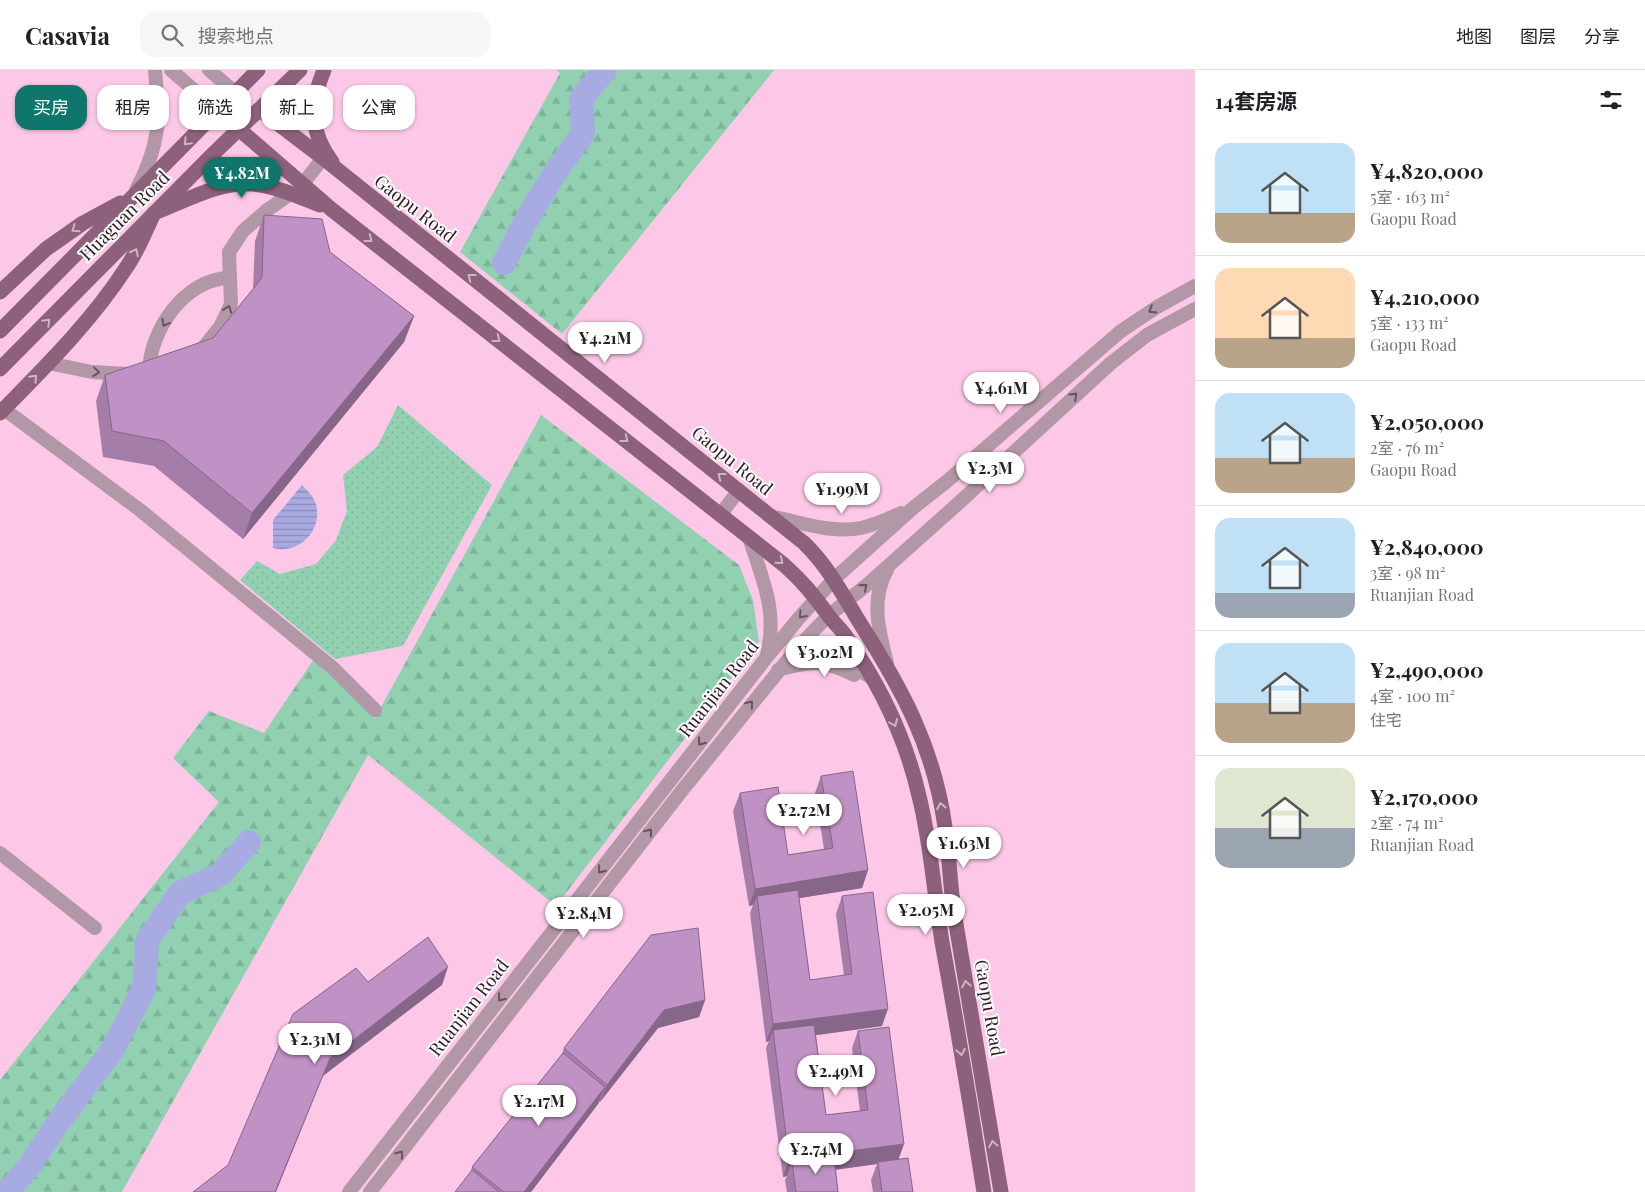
<!DOCTYPE html>
<html lang="zh">
<meta charset="utf-8">
<style>
body{margin:0;font-family:"Playfair Display","Noto Sans SC",serif;background:#f6f6f6;color:#202124;height:100vh;display:flex;flex-direction:column;font-size:19px;white-space:nowrap}
*{box-sizing:border-box;margin:0}
p{font-size:16px;color:#757577}
.icon{flex:none;width:28px;height:28px;fill:none;stroke:currentColor;stroke-width:2;stroke-linecap:round;stroke-linejoin:round}
.map{position:relative;flex:1;overflow:hidden}
.details{display:flex;flex-direction:column;background:#fff;width:450px}
.details>*{flex:none}
.top-card{position:absolute;left:15px;top:15px;width:475px;height:45px;display:flex;gap:10px}
.price{position:absolute;translate:-50% -42px;padding:0 11px;border-radius:18px;background:#fff;color:#222;font-size:16px;line-height:32px;filter:drop-shadow(0 1px 2px #0008)}
.price::after{content:'';position:absolute;left:50%;top:30px;width:15px;height:11px;margin-left:-8px;background:inherit;clip-path:polygon(0 0,100% 0,50% 100%)}
.price.selected{background:#0f766e;color:#fff}
ul{padding:0;list-style:none}
li{display:flex;align-items:center;gap:15px;height:125px;padding:0 20px}
li+li{border-top:1px solid #e0e0e0}
li span{display:grid;place-items:center;flex:none;width:140px;height:100px;border-radius:15px;color:#555}
li>.icon{margin-inline-start:auto}
span .icon{width:60px;height:60px;fill:#fffc;stroke-width:1}
li b{font-size:21px}
h2{display:flex;justify-content:space-between;align-items:center;height:60px;padding:0 20px;font-size:21px}
.tag{padding:0 18px;border-radius:15px;background:#fff;box-shadow:0 1px 4px #0004;font-size:18px;line-height:45px}
.tag.selected{background:#0f766e;color:#fff}
header{display:flex;align-items:center;gap:30px;box-sizing:border-box;height:70px;padding:0 25px;background:#fff;border-bottom:1px solid #e0e0e0}
header strong{font-size:24px}
nav{display:flex;gap:28px;margin-inline-start:auto;font-size:18px}
.search{width:350px;height:45px;background:#f6f6f6;display:flex;align-items:center;gap:12px;box-sizing:border-box;padding:0 18px;border-radius:15px;color:#757577;font-size:19px}
main{display:flex;flex:1;min-height:0}
.map>svg:first-child{display:block}
</style>
<header>
<strong>Casavia</strong>
<div class="search"><svg class="icon" aria-label="search" viewBox="0 0 24 24"><circle cx="10" cy="10" r="6"/><path d="M15 15l6 6"/></svg>搜索地点</div>
<nav><a>地图</a><a>图层</a><a>分享</a></nav>
</header>
<main>
<div class="map">
<svg width="1195" height="1122" viewBox="0 0 1195 1122">
<defs>
<pattern id="forest-firs" width="22" height="20" patternUnits="userSpaceOnUse" patternTransform="scale(1.25)"><rect width="22" height="20" fill="#91d1b2"/><path d="M5 1l3.5 6h-7zM16 11l3.5 6h-7z" fill="#7db399"/></pattern>
<pattern id="garden-dots" width="8" height="8" patternUnits="userSpaceOnUse" patternTransform="scale(1.25)"><rect width="8" height="8" fill="#91d1b2"/><path d="M2 2h.1M6 6h.1" fill="none" stroke="#7db399" stroke-width="1.8" stroke-linecap="round"/></pattern>
<pattern id="water-rules" width="6" height="5" patternUnits="userSpaceOnUse" patternTransform="scale(1.25)"><rect width="6" height="5" fill="#a8aae2"/><path d="M0 2.5h6" fill="none" stroke="#8989b7"/></pattern>
</defs>
<rect width="100%" height="100%" fill="#fdc8e7"/>
<!-- forest -->
<g fill="url(#forest-firs)">
<polygon points="556,0 774,0 562,264 460,182 560,3"/>
<polygon points="541,345 739,495 753,530 759,572 556,836 368,685 122,1122 0,1122 0,1010 219,732 173,688 209,641 264,663 314,589 375,648"/>
</g>
<!-- garden -->
<polygon fill="url(#garden-dots)" points="398,335 492,415 403,576 335,589 240,510 257,491 280,504 316,494 336,470 347,441 343,405 377,377"/>
<!-- water -->
<path fill="url(#water-rules)" d="M 302,415 C 308,421 313,426 316,434 C 323,460 299,485 273,478 L 273,450 Z"/>
<g fill="none" stroke-linecap="round" stroke-linejoin="round">
<!-- river -->
<g stroke="#a8aae2" stroke-width="24">
<polyline points="504,193 523,156 551,109 583,63 581,29 605,0"/>
<polyline points="7,1122 28,1098 62,1047 113,979 144,919 147,871 180,823 221,804 249,772"/>
</g>
<!-- minor -->
<g stroke="#b298a6" stroke-width="14">
<polyline points="171,0 218,41"/>
<polyline points="209,0 236,23"/>
<polyline points="302,115 323,88"/>
<path d="M 136,120 C 148,98 156,75 158,50 C 159,35 156,16 155,0"/>
<polyline points="199,283 220,257 231,234 229,182 243,161 266,141 290,124"/>
<polyline points="48,293 92,302 129,304"/>
<path d="M 149,303 C 149,261 185,208 230,208"/>
<polyline points="4,339 140,440 333,598 375,640"/>
<polyline points="721,444 739,420"/>
<path d="M 773,447 C 801,452 832,464 861,458 C 875,455 888,449 901,443"/>
<path d="M 749,467 C 762,509 778,540 767,585"/>
<path d="M 887,500 C 870,530 879,561 887,593"/>
<path d="M 778,600 C 812,591 822,589 854,605 L 858,599 L 873,609"/>
<polyline points="0,783 95,858"/>
<polyline points="349,1122 766,588 799,548 834,509 913,438 946,412 1121,261 1157,237 1195,216"/>
<polyline points="370,1122 680,723 799,576 828,546 868,514 962,430 1111,293 1147,265 1195,239"/>
</g>
<!-- major -->
<g stroke="#8d607b" stroke-width="15">
<path d="M 324,0 C 310,34 309,61 332,92"/>
<path d="M 260,40 L 323,88 L 804,473 C 828,496 843,525 860,553 C 902,619 934,677 945,757 C 950,789 950,822 956,854 C 971,943 986,1033 1001,1122"/>
<path d="M 240,60 L 331,139 L 783,494 C 802,511 813,524 828,545 C 833,552 840,558 845,565 C 879,613 906,669 919,726 C 931,773 934,823 942,872 C 957,955 971,1038 984,1122"/>
<polyline points="0,222 46,179 83,153 120,133"/>
<polyline points="0,261 258,0"/>
<polyline points="0,299 211,86 300,0"/>
<path d="M 0,343 C 44,298 91,252 126,198 C 138,181 145,162 154,143 C 186,131 219,111 253,114 C 276,116 299,127 320,135"/>
</g>
</g>
<!-- wall -->
<g fill="#a57da9">
<polygon points="264,145 330,182 414,246 404,272 243,469 154,396 103,387 96,331 105,305 213,268 253,219 255,171"/>
<polygon points="821,706 868,800 862,818 799,828 810,910 844,906 836,844 842,826 882,956 816,965 826,1045 860,1041 852,978 858,961 898,1090 913,1122 873,1122 871,1110 877,1094 835,1100 838,1122 787,1122 785,1110 787,1106 783,1107 766,978 769,971 766,972 750,843 753,835 749,836 733,741 740,723 788,785 824,779 815,723"/>
<polygon points="705,930 699,947 658,958 600,1032 599,1032 598,1034 531,1122 455,1122 470,1104 472,1097 562,984 564,978"/>
</g>
<!-- shaded-wall -->
<g fill="#866689">
<polygon points="414,246 404,272 243,469 252,443"/>
<polygon points="868,800 862,818 758,835 757,826 753,835 749,836 755,819"/>
<polygon points="448,897 442,915 323,1006 276,1122 275,1122 330,988"/>
<polygon points="705,930 699,947 658,958 600,1032 607,1015 664,940"/>
<polygon points="888,939 882,956 774,971 773,960 769,971 766,972 773,954"/>
<polygon points="605,1017 598,1034 531,1122 524,1122"/>
<polygon points="904,1074 898,1091 878,1092 877,1094 794,1105 792,1092 787,1106 783,1107 789,1089"/>
</g>
<!-- building -->
<g fill="#c091c4" stroke="#866689">
<polygon points="264,145 322,149 330,182 414,246 252,443 164,371 112,361 105,305 213,268 262,208"/>
<polygon points="853,701 868,800 755,819 740,723 778,717 788,785 833,778 821,706"/>
<polygon points="798,820 810,910 852,904 842,826 873,822 888,939 773,954 757,826"/>
<polygon points="698,858 705,930 664,940 607,1015 564,978 651,865"/>
<polygon points="428,867 448,897 330,988 275,1122 193,1122 228,1095 293,944 356,898 368,912"/>
<polygon points="814,955 826,1045 868,1040 858,961 889,957 904,1074 789,1089 773,960"/>
<polygon points="563,983 605,1017 524,1122 504,1122 472,1097"/>
<polygon points="834,1086 838,1122 796,1122 792,1092"/>
<polygon points="908,1088 913,1122 882,1122 878,1092"/>
<polygon points="472,1100 499,1122 455,1122"/>
</g>
<!-- one-way arrows -->
<defs><path id="oneway-chevron" d="M-2-3.5L2.5 0L-2 3.5" fill="none" stroke-width="1.6" stroke-linecap="round" stroke-linejoin="round" transform="scale(1.25)"/></defs>
<g stroke="#cab5c1">
<use href="#oneway-chevron" transform="translate(187 72) rotate(134)"/>
<use href="#oneway-chevron" transform="translate(75 159) rotate(145)"/>
<use href="#oneway-chevron" transform="translate(369 169) rotate(38)"/>
<use href="#oneway-chevron" transform="translate(135 182) rotate(-63)"/>
<use href="#oneway-chevron" transform="translate(471 207) rotate(-142)"/>
<use href="#oneway-chevron" transform="translate(47 252) rotate(-45)"/>
<use href="#oneway-chevron" transform="translate(497 269) rotate(38)"/>
<use href="#oneway-chevron" transform="translate(34 308) rotate(-46)"/>
<use href="#oneway-chevron" transform="translate(625 369) rotate(38)"/>
<use href="#oneway-chevron" transform="translate(721 406) rotate(-142)"/>
<use href="#oneway-chevron" transform="translate(780 491) rotate(39)"/>
<use href="#oneway-chevron" transform="translate(894 653) rotate(67)"/>
<use href="#oneway-chevron" transform="translate(941 736) rotate(-101)"/>
<use href="#oneway-chevron" transform="translate(966 914) rotate(-100)"/>
<use href="#oneway-chevron" transform="translate(961 982) rotate(80)"/>
<use href="#oneway-chevron" transform="translate(993 1074) rotate(-100)"/>
</g>
<g stroke="#6a5260">
<use href="#oneway-chevron" transform="translate(228 239) rotate(-70)"/>
<use href="#oneway-chevron" transform="translate(1152 240) rotate(148)"/>
<use href="#oneway-chevron" transform="translate(165 253) rotate(118)"/>
<use href="#oneway-chevron" transform="translate(96 302) rotate(6)"/>
<use href="#oneway-chevron" transform="translate(1074 326) rotate(-43)"/>
<use href="#oneway-chevron" transform="translate(864 517) rotate(-40)"/>
<use href="#oneway-chevron" transform="translate(802 545) rotate(132)"/>
<use href="#oneway-chevron" transform="translate(750 634) rotate(-51)"/>
<use href="#oneway-chevron" transform="translate(701 672) rotate(128)"/>
<use href="#oneway-chevron" transform="translate(649 762) rotate(-52)"/>
<use href="#oneway-chevron" transform="translate(601 800) rotate(128)"/>
<use href="#oneway-chevron" transform="translate(501 928) rotate(128)"/>
<use href="#oneway-chevron" transform="translate(400 1084) rotate(-53)"/>
</g>
<g text-anchor="middle" stroke-width="4" stroke-linejoin="round" paint-order="stroke">
<!-- street labels -->
<g font-size="18" fill="#301827" stroke="#fbfbfb">
<text transform="translate(415 139) rotate(38)" y="6">Gaopu Road</text>
<text transform="translate(125 146) rotate(-45)" y="6">Huaguan Road</text>
<text transform="translate(732 391) rotate(39)" y="6">Gaopu Road</text>
<text transform="translate(719 619) rotate(-52)" y="6">Ruanjian Road</text>
<text transform="translate(469 938) rotate(-52)" y="6">Ruanjian Road</text>
<text transform="translate(989 938) rotate(80)" y="6">Gaopu Road</text>
</g>
</g>
</svg>
<b class="price selected" style="left:242px;top:129px">¥4.82M</b>
<b class="price" style="left:605px;top:294px">¥4.21M</b>
<b class="price" style="left:1001px;top:344px">¥4.61M</b>
<b class="price" style="left:990px;top:424px">¥2.3M</b>
<b class="price" style="left:842px;top:445px">¥1.99M</b>
<b class="price" style="left:825px;top:608px">¥3.02M</b>
<b class="price" style="left:804px;top:766px">¥2.72M</b>
<b class="price" style="left:964px;top:799px">¥1.63M</b>
<b class="price" style="left:926px;top:866px">¥2.05M</b>
<b class="price" style="left:584px;top:869px">¥2.84M</b>
<b class="price" style="left:315px;top:995px">¥2.31M</b>
<b class="price" style="left:836px;top:1027px">¥2.49M</b>
<b class="price" style="left:539px;top:1057px">¥2.17M</b>
<b class="price" style="left:816px;top:1105px">¥2.74M</b>
<div class="top-card">
<a class="tag selected">买房</a>
<a class="tag">租房</a>
<a class="tag">筛选</a>
<a class="tag">新上</a>
<a class="tag">公寓</a>
</div>
</div>
<section class="details">
<h2>14套房源<svg class="icon" aria-label="filters" viewBox="0 0 24 24"><path d="M4 7h16M4 17h16"/><circle cx="9" cy="7" r="2"/><circle cx="15" cy="17" r="2"/></svg></h2>
<ul>
<li><span style="background:linear-gradient(#bfe0f5 70%,#b9a48a 0)"><svg class="icon" aria-label="home" viewBox="0 0 24 24"><path d="M3 11l9-7 9 7M6 9v11h12V9"/></svg></span><div><b>¥4,820,000</b><p>5室 · 163 m²</p><p>Gaopu Road</p></div></li>
<li><span style="background:linear-gradient(#ffd9b3 70%,#b9a48a 0)"><svg class="icon" aria-label="home" viewBox="0 0 24 24"><path d="M3 11l9-7 9 7M6 9v11h12V9"/></svg></span><div><b>¥4,210,000</b><p>5室 · 133 m²</p><p>Gaopu Road</p></div></li>
<li><span style="background:linear-gradient(#bfe0f5 65%,#b9a48a 0)"><svg class="icon" aria-label="home" viewBox="0 0 24 24"><path d="M3 11l9-7 9 7M6 9v11h12V9"/></svg></span><div><b>¥2,050,000</b><p>2室 · 76 m²</p><p>Gaopu Road</p></div></li>
<li><span style="background:linear-gradient(#bfe0f5 75%,#9aa5b1 0)"><svg class="icon" aria-label="home" viewBox="0 0 24 24"><path d="M3 11l9-7 9 7M6 9v11h12V9"/></svg></span><div><b>¥2,840,000</b><p>3室 · 98 m²</p><p>Ruanjian Road</p></div></li>
<li><span style="background:linear-gradient(#bfe0f5 60%,#b9a48a 0)"><svg class="icon" aria-label="home" viewBox="0 0 24 24"><path d="M3 11l9-7 9 7M6 9v11h12V9"/></svg></span><div><b>¥2,490,000</b><p>4室 · 100 m²</p><p>住宅</p></div></li>
<li><span style="background:linear-gradient(#dfe7d0 60%,#9aa5b1 0)"><svg class="icon" aria-label="home" viewBox="0 0 24 24"><path d="M3 11l9-7 9 7M6 9v11h12V9"/></svg></span><div><b>¥2,170,000</b><p>2室 · 74 m²</p><p>Ruanjian Road</p></div></li>
</ul>
</section>
</main>
